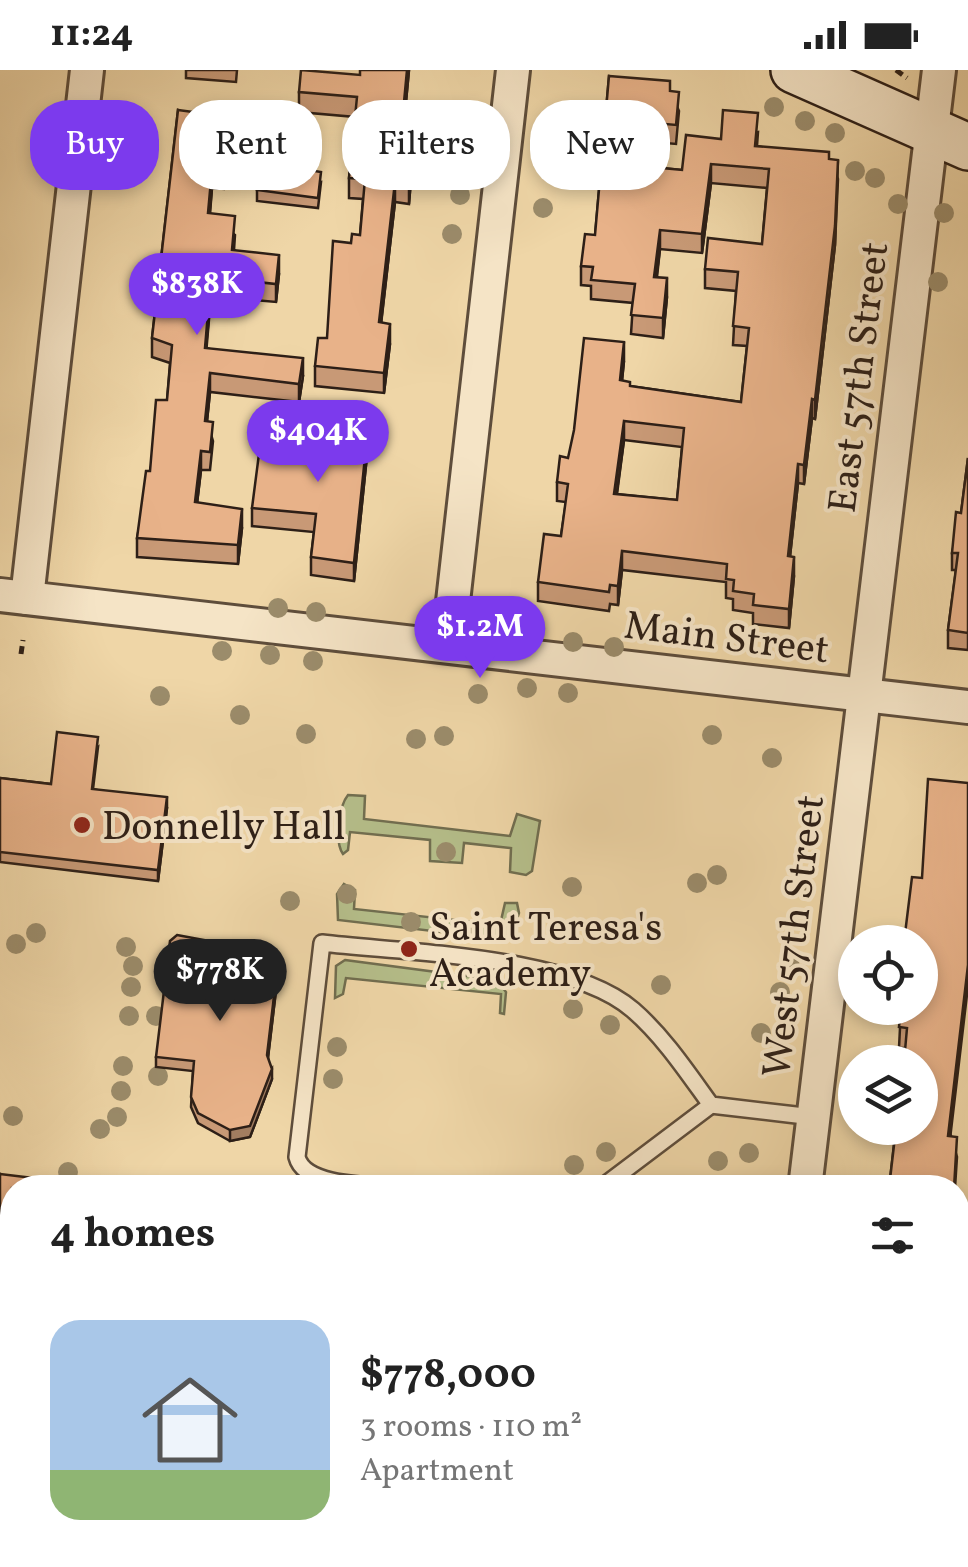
<!DOCTYPE html>
<meta charset="utf-8">
<style>
body{margin:0;font-family:Vollkorn,serif;background:#f2f2f2;color:#222;height:100vh;display:flex;flex-direction:column;font-size:38px;white-space:nowrap}
*{box-sizing:border-box;margin:0}
p{font-size:32px;color:#767676}
.icon{flex:none;width:55px;height:55px;fill:none;stroke:currentColor;stroke-width:2;stroke-linecap:round;stroke-linejoin:round}
.map{position:relative;flex:1;overflow:hidden}
.panel{position:absolute;left:0px;top:1105px;width:970px;height:392px;display:flex;flex-direction:column;background:#fff;border-radius:40px 40px 0 0;box-shadow:0 5px 15px #0003}
.panel>*{flex:none}
.banner{position:absolute;left:30px;top:30px;width:910px;height:90px;display:flex;gap:20px}
.controls{position:absolute;left:838px;top:855px;display:grid;gap:20px}
.controls a{display:grid;place-items:center;width:100px;height:100px;border-radius:50%;background:#fff;box-shadow:0 5px 15px #0003;font-size:50px}
.price{position:absolute;translate:-50% -85px;padding:0 22px;border-radius:35px;background:#7c3aed;color:#fff;font-size:32px;line-height:65px;filter:drop-shadow(0 2px 5px #0008)}
.price::after{content:'';position:absolute;left:50%;top:60px;width:30px;height:22px;margin-left:-15px;background:inherit;clip-path:polygon(0 0,100% 0,50% 100%)}
.price.current{background:#222;color:#fff}
ul{padding:0;list-style:none}
li{display:flex;align-items:center;gap:30px;height:250px;padding:0 50px}
li+li{border-top:2px solid #e0e0e0}
li span{display:grid;place-items:center;flex:none;width:280px;height:200px;border-radius:30px;color:#555}
li>.icon{margin-inline-start:auto}
span .icon{width:120px;height:120px;fill:#fffc;stroke-width:1}
li b{font-size:42px}
h2{display:flex;justify-content:space-between;align-items:center;height:120px;padding:0 50px;font-size:42px}
.pill{padding:0 35px;border-radius:40px;background:#fff;box-shadow:0 5px 15px #0003;font-size:35px;line-height:90px}
.pill.current{background:#7c3aed;color:#fff}
.status{display:flex;justify-content:space-between;align-items:center;height:70px;padding:0 50px;background:#fff;direction:ltr}
.status svg{height:28px;fill:currentColor}
.map>svg:first-child{display:block}
</style>
<div class="status"><b>11:24</b><svg viewBox="0 0 49 12"><path d="M0 12V9h3v3zM5 12V6h3v6zM10 12V3h3v9zM15 12V0h3v12zM26 1h20v11H26zM47 4h2v5h-2z"/></svg></div>
<div class="map">
<svg width="968" height="1497" viewBox="0 0 968 1497">
<rect width="100%" height="100%" fill="#efd6a7"/>
<filter id="stains"><feTurbulence type="fractalNoise" baseFrequency=".002" numOctaves="4"/><feColorMatrix values="0 0 0 0 .2 0 0 0 0 .09 0 0 0 0 .02 0 0 0 .5 -.17"/></filter>
<radialGradient id="worn" r=".72"><stop offset=".6" stop-color="#630" stop-opacity="0"/><stop offset="1" stop-color="#630" stop-opacity=".3"/></radialGradient>
<!-- green -->
<g fill="#b5be8a" stroke="#716e50" stroke-width="2.5">
<path d="M 348,725 L 365,726 L 364,749 L 510,766 L 517,744 L 540,751 L 532,801 L 526,805 L 510,802 L 511,778 L 464,773 L 462,793 L 430,791 L 430,770 L 350,762 L 348,780 L 343,784 C 334,771 339,736 348,725 Z"/>
<polygon points="344,814 355,820 354,839 500,855 505,833 517,833 519,843 510,870 338,850 337,824"/>
<polygon points="345,890 497,910 506,922 504,944 500,943 501,924 346,908 343,924 335,928 336,896"/>
</g>
<g fill="none" stroke-linecap="round" stroke-linejoin="round">
<!-- lane casing -->
<g stroke="#5e4d3b" stroke-width="20">
<g id="lane">
<path d="M 407,1118 C 378,1115 305,1119 297,1087 L 322,873 C 406,883 570,885 633,940 C 664,967 687,1002 711,1035 L 813,1047"/>
<polyline points="601,1118 711,1035"/>
</g>
</g>
<!-- street casing -->
<g stroke="#5e4d3b" stroke-width="38">
<g id="street">
<polyline points="0,525 968,637"/>
<polyline points="27,528 87,0"/>
<polyline points="448,576 513,0"/>
<polyline points="805,1118 939,0"/>
<polyline points="0,1408 12,1409"/>
<polyline points="948,1485 968,1487"/>
<polyline points="18,1497 24,1485"/>
<polyline points="760,1497 762,1485"/>
</g>
</g>
<!-- secondary casing -->
<g stroke="#2d1f17" stroke-width="50">
<polyline id="secondary" points="794,0 968,77"/>
</g>
<!-- path -->
<g stroke="#2d1f17" stroke-width="5" stroke-dasharray="8 5" stroke-linecap="butt">
<polyline points="896,0 907,8"/>
<polyline points="21,584 23,570"/>
</g>
<!-- lane -->
<use href="#lane" stroke="#f5e4c6" stroke-width="15"/>
<!-- street -->
<use href="#street" stroke="#f5e4c6" stroke-width="32"/>
<!-- secondary -->
<use href="#secondary" stroke="#f5e4c6" stroke-width="45"/>
</g>
<!-- trees -->
<g fill="#9b8c6b">
<circle cx="774" cy="37" r="10"/>
<circle cx="805" cy="51" r="10"/>
<circle cx="835" cy="63" r="10"/>
<circle cx="855" cy="101" r="10"/>
<circle cx="584" cy="108" r="10"/>
<circle cx="875" cy="108" r="10"/>
<circle cx="460" cy="125" r="10"/>
<circle cx="898" cy="134" r="10"/>
<circle cx="543" cy="138" r="10"/>
<circle cx="944" cy="143" r="10"/>
<circle cx="452" cy="164" r="10"/>
<circle cx="938" cy="212" r="10"/>
<circle cx="278" cy="538" r="10"/>
<circle cx="316" cy="542" r="10"/>
<circle cx="525" cy="566" r="10"/>
<circle cx="573" cy="572" r="10"/>
<circle cx="614" cy="577" r="10"/>
<circle cx="222" cy="581" r="10"/>
<circle cx="270" cy="585" r="10"/>
<circle cx="313" cy="591" r="10"/>
<circle cx="527" cy="618" r="10"/>
<circle cx="568" cy="623" r="10"/>
<circle cx="478" cy="624" r="10"/>
<circle cx="160" cy="626" r="10"/>
<circle cx="240" cy="645" r="10"/>
<circle cx="306" cy="664" r="10"/>
<circle cx="712" cy="665" r="10"/>
<circle cx="444" cy="666" r="10"/>
<circle cx="416" cy="669" r="10"/>
<circle cx="772" cy="688" r="10"/>
<circle cx="811" cy="765" r="10"/>
<circle cx="446" cy="782" r="10"/>
<circle cx="717" cy="805" r="10"/>
<circle cx="697" cy="813" r="10"/>
<circle cx="572" cy="817" r="10"/>
<circle cx="802" cy="817" r="10"/>
<circle cx="347" cy="824" r="10"/>
<circle cx="290" cy="831" r="10"/>
<circle cx="411" cy="852" r="10"/>
<circle cx="473" cy="860" r="10"/>
<circle cx="569" cy="862" r="10"/>
<circle cx="36" cy="863" r="10"/>
<circle cx="16" cy="874" r="10"/>
<circle cx="126" cy="877" r="10"/>
<circle cx="133" cy="896" r="10"/>
<circle cx="790" cy="896" r="10"/>
<circle cx="661" cy="915" r="10"/>
<circle cx="131" cy="917" r="10"/>
<circle cx="780" cy="922" r="10"/>
<circle cx="573" cy="939" r="10"/>
<circle cx="129" cy="946" r="10"/>
<circle cx="156" cy="946" r="10"/>
<circle cx="610" cy="955" r="10"/>
<circle cx="761" cy="963" r="10"/>
<circle cx="337" cy="977" r="10"/>
<circle cx="123" cy="996" r="10"/>
<circle cx="158" cy="1006" r="10"/>
<circle cx="333" cy="1009" r="10"/>
<circle cx="121" cy="1021" r="10"/>
<circle cx="13" cy="1046" r="10"/>
<circle cx="117" cy="1047" r="10"/>
<circle cx="100" cy="1059" r="10"/>
<circle cx="606" cy="1082" r="10"/>
<circle cx="749" cy="1083" r="10"/>
<circle cx="718" cy="1091" r="10"/>
<circle cx="574" cy="1095" r="10"/>
<circle cx="68" cy="1102" r="10"/>
</g>
<!-- wall -->
<g fill="#c89976" stroke="#2d1f17" stroke-width="2.5" fill-rule="evenodd">
<polygon points="186,0 237,0 236,12 186,8"/>
<polygon points="369,0 409,0 403,64 413,85 409,134 395,132 381,253 390,274 384,323 315,316 315,296 327,268 351,173 360,165 363,129 349,128 349,108 355,47 299,42 299,22 360,5"/>
<path d="M 609,6 L 670,21 L 679,41 L 676,74 L 633,70 L 632,95 L 682,100 L 721,69 L 758,62 L 757,76 L 829,89 L 838,109 L 835,175 L 815,349 L 812,348 L 804,414 L 798,413 L 790,486 L 794,506 L 789,558 L 753,554 L 753,543 L 733,540 L 733,529 L 726,528 L 726,512 L 622,500 L 618,535 L 610,534 L 609,541 L 538,531 L 538,512 L 561,466 L 566,432 L 557,431 L 557,412 L 568,388 L 624,291 L 622,311 L 630,316 L 741,332 L 747,276 L 733,275 L 736,221 L 705,218 L 705,199 L 762,174 L 767,118 L 711,113 L 702,183 L 660,179 L 657,207 L 667,227 L 663,268 L 631,264 L 633,233 L 591,229 L 591,216 L 581,215 L 581,196 L 595,165 ZM 624,370 L 682,377 L 677,430 L 617,424 Z"/>
<polygon points="178,40 231,65 224,119 212,118 210,144 235,165 234,180 279,204 276,232 211,226 206,278 303,306 299,332 210,322 207,351 213,371 210,400 201,400 197,433 242,458 238,494 137,487 137,468 150,401 167,330 170,293 152,287 152,268"/>
<polygon points="321,112 318,138 257,131 257,120"/>
<polygon points="368,376 354,511 311,505 311,487 314,462 252,456 252,438 301,382"/>
<polygon points="968,388 968,580 948,578 948,560 956,500 952,500 952,483 961,443"/>
<polygon points="98,677 93,719 167,738 158,811 0,792 0,708 51,714"/>
<polygon points="279,895 268,988 272,1009 250,1067 230,1071 198,1053 191,1037 193,1001 156,997 156,987"/>
<polygon points="901,938 951,1066 957,1087 955,1118 889,1118 905,978 899,978"/>
<polygon points="0,1104 12,1118 12,1300 7,1301 0,1299"/>
</g>
<!-- shaded-wall -->
<g fill="#a27d60" stroke="#2d1f17" stroke-width="2.5">
<polygon points="407,0 409,0 401,84 401,64"/>
<polygon points="231,47 231,65 224,119 224,101"/>
<polygon points="413,65 413,85 409,134 409,114"/>
<polygon points="838,90 835,175 815,349 815,330"/>
<polygon points="711,94 711,113 702,183 702,164"/>
<polygon points="212,99 212,118 208,162 208,143"/>
<polygon points="395,112 395,132 379,272 379,252"/>
<polygon points="660,160 660,179 654,226 654,207"/>
<polygon points="279,185 279,204 276,232 276,214"/>
<polygon points="211,207 211,226 205,296 205,278"/>
<polygon points="667,208 667,227 663,268 663,248"/>
<polygon points="390,254 390,274 384,323 384,303"/>
<polygon points="624,272 624,291 620,329 620,310"/>
<polygon points="303,288 303,306 299,332 299,314"/>
<polygon points="210,303 210,322 205,370 205,351"/>
<polygon points="812,329 812,348 804,414 804,395"/>
<polygon points="624,351 624,370 614,443 614,424"/>
<polygon points="368,358 368,376 354,511 354,493"/>
<polygon points="201,381 201,400 195,451 195,432"/>
<polygon points="798,394 798,413 788,505 788,486"/>
<polygon points="242,439 242,458 238,494 238,475"/>
<polygon points="622,481 622,500 618,535 618,516"/>
<polygon points="794,487 794,506 789,558 789,539"/>
<polygon points="167,727 167,738 158,811 158,800"/>
<polygon points="279,884 279,895 267,995 267,985"/>
<polygon points="968,895 968,916 948,1086 948,1066"/>
<polygon points="272,999 272,1009 250,1067 230,1071 230,1060"/>
</g>
<!-- building -->
<g fill="#e8b289" stroke="#2d1f17" stroke-width="2.5" fill-rule="evenodd">
<polygon points="301,0 360,5 360,0 407,0 401,64 413,65 409,114 395,112 379,252 390,254 384,303 315,296 318,268 327,268 333,171 351,173 352,164 360,165 365,109 349,108 357,27 299,22"/>
<path d="M 609,6 L 670,11 L 670,21 L 679,22 L 676,55 L 633,51 L 630,95 L 682,100 L 686,65 L 721,69 L 723,40 L 758,43 L 755,76 L 829,82 L 829,89 L 838,90 L 835,156 L 815,330 L 812,329 L 804,395 L 798,394 L 788,486 L 794,487 L 789,539 L 753,535 L 754,524 L 733,521 L 734,510 L 726,509 L 727,494 L 622,481 L 618,516 L 610,515 L 609,522 L 538,512 L 544,464 L 561,466 L 568,414 L 557,412 L 560,386 L 568,388 L 574,360 L 584,268 L 624,272 L 620,310 L 630,312 L 630,316 L 741,332 L 749,258 L 733,256 L 738,202 L 705,199 L 708,168 L 762,174 L 769,99 L 711,94 L 702,164 L 660,160 L 654,207 L 667,208 L 663,248 L 631,245 L 635,214 L 591,210 L 593,197 L 581,196 L 585,164 L 595,165 ZM 624,351 L 684,358 L 677,430 L 614,424 Z"/>
<polygon points="178,40 231,47 224,101 212,99 208,143 235,146 232,180 279,185 276,214 211,207 205,278 303,288 299,314 210,303 205,351 213,352 210,382 201,381 195,432 242,439 238,475 137,468 146,401 150,401 156,330 167,330 172,275 152,268"/>
<polygon points="260,92 321,102 318,128 257,120"/>
<polygon points="305,351 368,358 354,493 311,487 316,444 252,438 260,376 301,382"/>
<polygon points="968,388 968,563 948,560 958,483 952,483 956,442 961,443"/>
<polygon points="57,662 98,667 92,719 167,727 158,800 0,782 0,708 51,714"/>
<polygon points="928,709 968,713 968,895 948,1066 957,1067 954,1118 889,1118 896,1058 920,1058 920,992 904,992 907,958 899,957 901,938 920,938 920,872 904,872 912,807 922,808"/>
<polygon points="177,865 279,884 267,985 272,999 250,1056 230,1060 198,1043 191,1027 194,991 156,987 170,871"/>
<polygon points="0,1104 116,1118 12,1118 12,1290 7,1290 0,1289"/>
<polygon points="96,1485 122,1485 141,1497 89,1497"/>
<polygon points="203,1485 233,1485 232,1490 302,1497 184,1497 185,1487 203,1489"/>
<polygon points="310,1487 350,1491 349,1497 309,1497"/>
</g>
<!-- markers -->
<g fill="#8f2418" stroke="#f5e4c6" stroke-width="4">
<circle cx="82" cy="755" r="10"/>
<circle cx="409" cy="879" r="10"/>
</g>
<g text-anchor="middle" stroke-width="8" stroke-linejoin="round" paint-order="stroke">
<!-- street labels -->
<g font-size="40" fill="#2d1f17" stroke="#f5e4c6">
<text transform="translate(857 307) rotate(-83)" y="14">East 57th Street</text>
<text transform="translate(727 566) rotate(7)" y="14">Main Street</text>
<text transform="translate(792 866) rotate(-83)" y="14">West 57th Street</text>
</g>
<!-- poi labels -->
<g font-size="40" fill="#2d1f17" stroke="#f5e4c6" text-anchor="start">
<text x="102" y="769">Donnelly Hall</text>
<text x="429" y="870">Saint Teresa's<tspan x="429" dy="46">Academy</tspan></text>
</g>
</g>
<rect width="100%" height="100%" filter="url(#stains)"/>
<rect width="100%" height="100%" fill="url(#worn)"/>
</svg>
<div class="controls">
<a><svg class="icon" aria-label="locate" viewBox="0 0 24 24"><circle cx="12" cy="12" r="6"/><path d="M12 2v4M12 18v4M2 12h4M18 12h4"/></svg></a>
<a><svg class="icon" aria-label="layers" viewBox="0 0 24 24"><path d="M12 4l9 5-9 5-9-5zM3 14l9 5 9-5"/></svg></a>
</div>
<b class="price" style="left:197px;top:268px">$838K</b>
<b class="price" style="left:318px;top:415px">$404K</b>
<b class="price" style="left:480px;top:611px">$1.2M</b>
<b class="price current" style="left:220px;top:954px">$778K</b>
<div class="banner">
<a class="pill current">Buy</a>
<a class="pill">Rent</a>
<a class="pill">Filters</a>
<a class="pill">New</a>
</div>
<section class="panel">
<h2>4 homes<svg class="icon" aria-label="filters" viewBox="0 0 24 24"><path d="M4 7h16M4 17h16"/><circle cx="9" cy="7" r="2"/><circle cx="15" cy="17" r="2"/></svg></h2>
<ul>
<li><span style="background:linear-gradient(#a9c7e8 75%,#8fb573 0)"><svg class="icon" aria-label="home" viewBox="0 0 24 24"><path d="M3 11l9-7 9 7M6 9v11h12V9"/></svg></span><div><b>$778,000</b><p>3 rooms · 110 m²</p><p>Apartment</p></div></li>
</ul>
</section>
</div>
